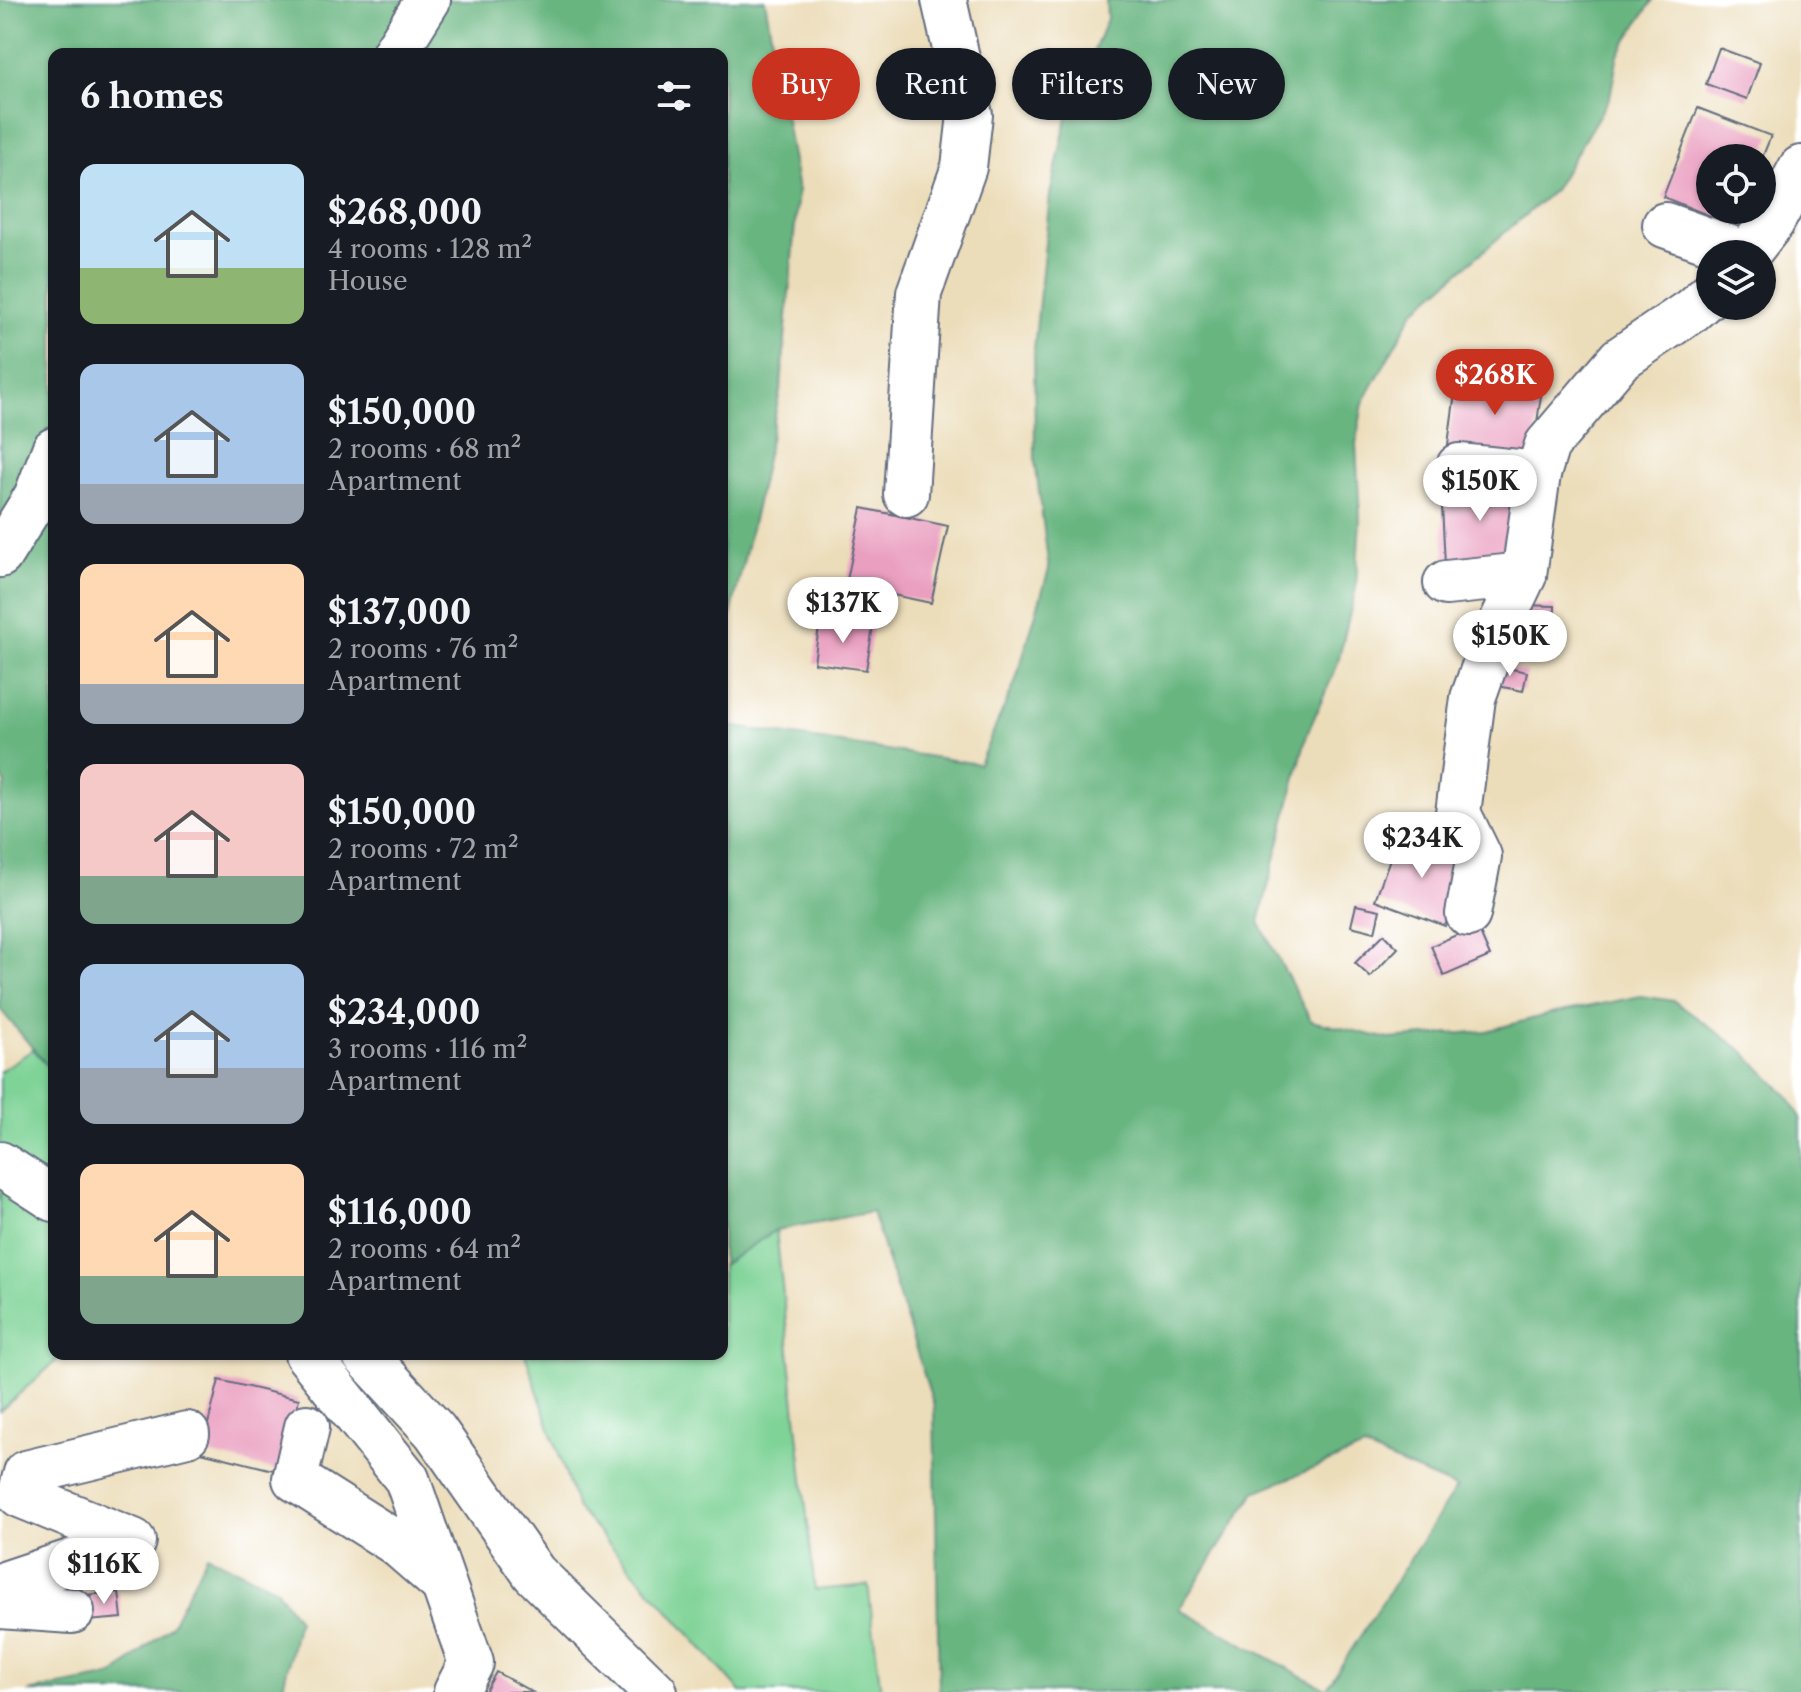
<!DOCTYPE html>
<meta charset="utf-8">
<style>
body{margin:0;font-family:"Libre Caslon Text",serif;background:#20242c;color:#f1f3f6;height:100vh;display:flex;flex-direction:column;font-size:30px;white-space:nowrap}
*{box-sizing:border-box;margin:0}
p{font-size:26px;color:#9ea1a6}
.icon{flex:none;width:44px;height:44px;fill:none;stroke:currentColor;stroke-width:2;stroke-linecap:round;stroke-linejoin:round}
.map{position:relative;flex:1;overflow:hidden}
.drawer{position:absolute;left:48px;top:48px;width:680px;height:1312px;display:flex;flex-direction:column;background:#171b24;border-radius:16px;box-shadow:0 2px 6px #0004}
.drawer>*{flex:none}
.banner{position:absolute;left:752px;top:48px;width:760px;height:72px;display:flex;gap:16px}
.buttons{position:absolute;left:1696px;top:144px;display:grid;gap:16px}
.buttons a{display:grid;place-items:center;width:80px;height:80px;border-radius:50%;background:#171b24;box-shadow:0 2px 6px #0004;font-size:40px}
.price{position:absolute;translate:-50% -68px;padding:0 18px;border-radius:28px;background:#fff;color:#222;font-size:26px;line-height:52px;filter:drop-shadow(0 2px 4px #0008)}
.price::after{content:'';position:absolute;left:50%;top:48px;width:24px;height:18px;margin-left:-12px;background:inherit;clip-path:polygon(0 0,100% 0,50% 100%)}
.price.active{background:#c8321e;color:#fff}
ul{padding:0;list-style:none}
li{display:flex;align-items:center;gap:24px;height:200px;padding:0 32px}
li span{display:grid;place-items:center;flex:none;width:224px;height:160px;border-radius:16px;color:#555}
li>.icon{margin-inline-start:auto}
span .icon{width:96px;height:96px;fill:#fffc;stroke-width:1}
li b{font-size:34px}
h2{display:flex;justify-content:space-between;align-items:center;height:96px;padding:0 32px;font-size:34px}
.chip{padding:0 28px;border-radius:36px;background:#171b24;box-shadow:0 2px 6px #0004;font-size:28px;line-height:72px}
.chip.active{background:#c8321e;color:#fff}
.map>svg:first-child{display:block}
</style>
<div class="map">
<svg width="1801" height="1692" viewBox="0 0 1801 1692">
<rect width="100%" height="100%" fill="#fff"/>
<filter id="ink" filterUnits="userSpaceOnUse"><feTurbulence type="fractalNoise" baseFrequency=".0125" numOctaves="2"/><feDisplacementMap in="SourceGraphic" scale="16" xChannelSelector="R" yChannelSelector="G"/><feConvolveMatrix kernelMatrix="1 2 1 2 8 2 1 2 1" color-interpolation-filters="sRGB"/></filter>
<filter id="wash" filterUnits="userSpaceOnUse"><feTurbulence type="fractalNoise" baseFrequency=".006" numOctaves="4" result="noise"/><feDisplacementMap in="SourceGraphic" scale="32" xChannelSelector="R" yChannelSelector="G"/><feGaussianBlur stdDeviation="1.8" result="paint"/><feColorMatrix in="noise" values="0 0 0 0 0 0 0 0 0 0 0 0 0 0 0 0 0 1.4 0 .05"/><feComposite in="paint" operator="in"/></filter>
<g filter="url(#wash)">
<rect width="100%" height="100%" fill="#ecddba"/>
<!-- green -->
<g fill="#7fd397" stroke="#4d817a" stroke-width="2">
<polygon points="34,1049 54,1074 54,1354 64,1354 0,1411 0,1071"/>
<polygon points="776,1230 815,1590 868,1585 881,1692 741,1692 577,1508 525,1354 722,1354 722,1265"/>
</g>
<!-- forest -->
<g fill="#67b580" stroke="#41726f" stroke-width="2" fill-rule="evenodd">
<polygon points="0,0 765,0 798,190 781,386 757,503 722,653 722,54 54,54 54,1074 0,1009 0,801 6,784 0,774"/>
<path d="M 1106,0 L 1653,0 L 1618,54 L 1610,97 L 1554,190 L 1414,311 L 1363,403 L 1356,444 L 1360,518 L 1356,588 L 1337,666 L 1307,734 L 1259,922 L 1311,1021 L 1389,1039 L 1487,1031 L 1546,1015 L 1641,996 L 1674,1001 L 1743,1051 L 1790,1098 L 1801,1118 L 1801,1692 L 939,1692 L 934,1406 L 872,1212 L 776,1230 L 722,1265 L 722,725 L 979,764 L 1015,683 L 1049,569 L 1035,461 L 1034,349 L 1050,195 L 1067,117 L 1107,19 ZM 1364,1448 L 1456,1488 L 1326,1689 L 1179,1609 L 1255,1492 Z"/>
<polygon points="207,1555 275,1588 298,1620 282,1692 28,1692 113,1676 171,1626"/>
</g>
<g id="blocks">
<!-- building -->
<g fill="#ea9ec0">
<polygon points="1719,48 1760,63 1747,99 1706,84"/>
<polygon points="1698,108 1771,136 1762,158 1710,158 1710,210 1741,210 1735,226 1663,197"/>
<polygon points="1458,370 1543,382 1531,463 1447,452"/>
<polygon points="1515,481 1519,561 1445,565 1441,485"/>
<polygon points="862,508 948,526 931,603 846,585"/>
<polygon points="1522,605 1555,606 1554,633 1521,632"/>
<polygon points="820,619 873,627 866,670 814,663"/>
<polygon points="1497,666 1527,672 1523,691 1493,685"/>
<polygon points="1399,834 1470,860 1445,926 1375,900"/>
<polygon points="1356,905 1380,910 1375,932 1351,926"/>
<polygon points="1477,926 1490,956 1444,976 1431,946"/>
<polygon points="1384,934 1398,948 1370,977 1355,963"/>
<polygon points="219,1380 299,1399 281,1472 201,1452"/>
<polygon points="119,1592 122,1618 88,1621 85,1595"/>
<polygon points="496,1672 532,1692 485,1692"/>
</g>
</g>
</g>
<g filter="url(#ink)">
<use href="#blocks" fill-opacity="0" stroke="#646c7e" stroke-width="2"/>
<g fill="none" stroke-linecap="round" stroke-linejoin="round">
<!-- minor casing -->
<g stroke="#646c7e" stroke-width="48">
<g id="minor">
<polyline points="394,54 428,0"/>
<polyline points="1665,225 1747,254"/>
<polyline points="1747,254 1772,222 1801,168"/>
<polyline points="1459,466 1538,474"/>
<polyline points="906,494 919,293 964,167 970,115 944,0"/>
<polyline points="0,555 36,497 54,450"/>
<polyline points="1446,583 1524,575"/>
<polyline points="1468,914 1479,856 1458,813 1473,698 1495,636 1524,575 1538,474 1547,445 1620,359 1692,310 1710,294"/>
<polyline points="0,1164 54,1199"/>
<polyline points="307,1354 407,1479 471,1663 456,1692"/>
<polyline points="364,1354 435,1431 534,1573 655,1692"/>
<polyline points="307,1427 295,1479 396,1543 442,1583"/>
<polyline points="0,1589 7,1583 133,1541 20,1495 26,1473 187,1434"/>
<polyline points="0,1606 72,1611"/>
</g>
</g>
<!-- minor -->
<use href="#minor" stroke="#fff" stroke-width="44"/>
</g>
</g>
</svg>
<div class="buttons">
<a><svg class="icon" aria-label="locate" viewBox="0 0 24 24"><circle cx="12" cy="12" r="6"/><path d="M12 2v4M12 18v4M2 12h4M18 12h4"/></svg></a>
<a><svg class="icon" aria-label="layers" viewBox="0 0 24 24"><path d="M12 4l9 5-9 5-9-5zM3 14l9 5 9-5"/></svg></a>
</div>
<b class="price active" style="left:1495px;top:417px">$268K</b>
<b class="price" style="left:1480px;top:523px">$150K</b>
<b class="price" style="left:843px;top:645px">$137K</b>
<b class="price" style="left:1510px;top:678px">$150K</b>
<b class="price" style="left:1422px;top:880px">$234K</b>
<b class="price" style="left:104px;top:1606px">$116K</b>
<div class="banner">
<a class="chip active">Buy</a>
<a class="chip">Rent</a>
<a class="chip">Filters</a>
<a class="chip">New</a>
</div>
<section class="drawer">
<h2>6 homes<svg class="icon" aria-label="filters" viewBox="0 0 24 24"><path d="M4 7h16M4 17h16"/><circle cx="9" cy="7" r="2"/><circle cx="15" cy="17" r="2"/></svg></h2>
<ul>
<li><span style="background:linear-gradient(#bfe0f5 65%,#8fb573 0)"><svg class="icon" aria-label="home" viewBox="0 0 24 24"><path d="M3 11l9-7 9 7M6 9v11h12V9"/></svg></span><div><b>$268,000</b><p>4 rooms · 128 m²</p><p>House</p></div></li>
<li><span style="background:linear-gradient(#a9c7e8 75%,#9aa5b1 0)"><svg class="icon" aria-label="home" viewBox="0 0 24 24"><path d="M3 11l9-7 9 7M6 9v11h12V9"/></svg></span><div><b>$150,000</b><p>2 rooms · 68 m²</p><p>Apartment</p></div></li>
<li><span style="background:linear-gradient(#ffd9b3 75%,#9aa5b1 0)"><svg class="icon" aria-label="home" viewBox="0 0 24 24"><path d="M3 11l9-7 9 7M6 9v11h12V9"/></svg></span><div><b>$137,000</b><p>2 rooms · 76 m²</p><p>Apartment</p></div></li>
<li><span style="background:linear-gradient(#f6c9c9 70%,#7fa58c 0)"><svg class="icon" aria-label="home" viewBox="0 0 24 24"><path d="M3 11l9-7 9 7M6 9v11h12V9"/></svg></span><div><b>$150,000</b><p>2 rooms · 72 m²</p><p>Apartment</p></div></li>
<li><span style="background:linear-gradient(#a9c7e8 65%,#9aa5b1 0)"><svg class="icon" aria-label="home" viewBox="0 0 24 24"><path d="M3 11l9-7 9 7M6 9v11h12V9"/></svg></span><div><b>$234,000</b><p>3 rooms · 116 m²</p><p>Apartment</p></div></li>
<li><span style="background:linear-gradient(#ffd9b3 70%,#7fa58c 0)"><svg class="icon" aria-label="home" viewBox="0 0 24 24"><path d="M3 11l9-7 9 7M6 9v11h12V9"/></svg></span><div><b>$116,000</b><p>2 rooms · 64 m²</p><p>Apartment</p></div></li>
</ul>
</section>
</div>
